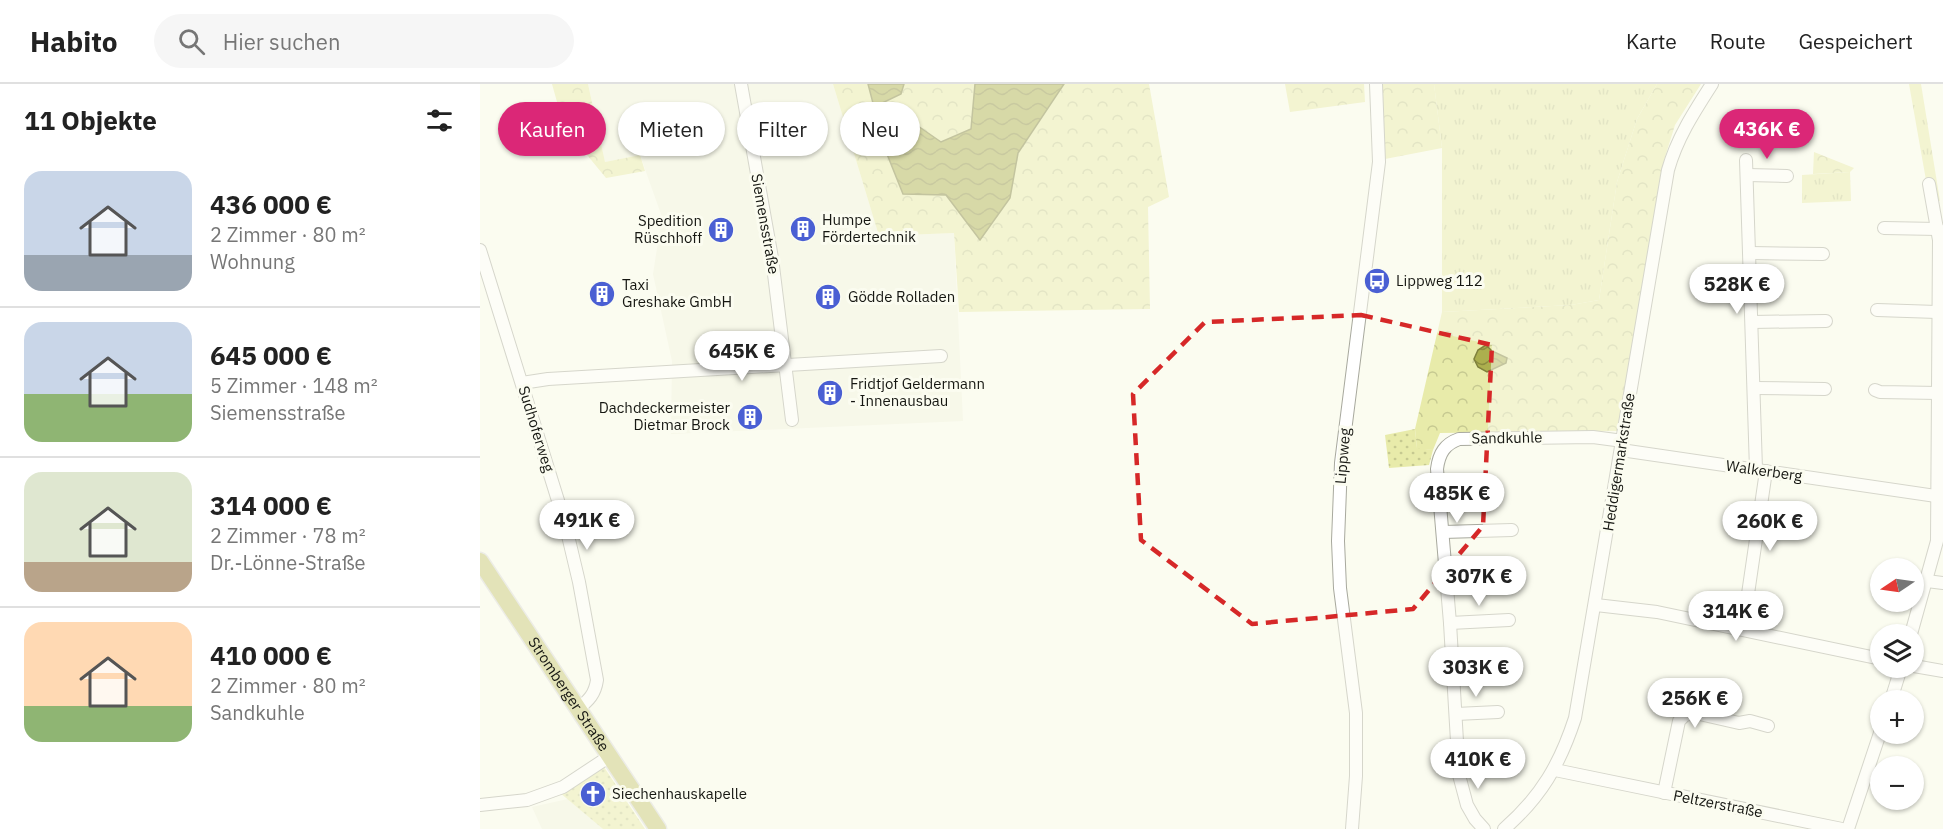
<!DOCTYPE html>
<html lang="de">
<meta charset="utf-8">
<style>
body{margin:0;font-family:"IBM Plex Sans",sans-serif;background:#f6f6f6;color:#222;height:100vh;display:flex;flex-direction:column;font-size:22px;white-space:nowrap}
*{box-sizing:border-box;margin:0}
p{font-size:20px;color:#767676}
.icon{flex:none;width:33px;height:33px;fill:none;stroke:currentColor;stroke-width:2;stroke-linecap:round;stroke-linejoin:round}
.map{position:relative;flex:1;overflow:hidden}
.sheet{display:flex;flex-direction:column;background:#fff;width:480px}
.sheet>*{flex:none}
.top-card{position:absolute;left:18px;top:18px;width:570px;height:54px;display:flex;gap:12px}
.needle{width:39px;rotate:257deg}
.tools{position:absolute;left:1390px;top:474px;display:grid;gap:12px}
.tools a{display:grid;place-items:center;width:54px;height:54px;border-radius:50%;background:#fff;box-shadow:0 2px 4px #0004;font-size:30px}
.price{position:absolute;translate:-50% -51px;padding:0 14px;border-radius:21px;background:#fff;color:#222;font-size:20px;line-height:39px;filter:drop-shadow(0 2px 3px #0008)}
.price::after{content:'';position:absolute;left:50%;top:36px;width:18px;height:14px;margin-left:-9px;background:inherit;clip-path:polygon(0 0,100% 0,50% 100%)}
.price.selected{background:#db2777;color:#fff}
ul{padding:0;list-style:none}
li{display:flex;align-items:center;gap:18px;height:150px;padding:0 24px}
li+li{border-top:2px solid #e0e0e0}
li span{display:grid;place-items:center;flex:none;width:168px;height:120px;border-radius:18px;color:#555}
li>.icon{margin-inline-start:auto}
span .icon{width:72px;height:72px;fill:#fffc;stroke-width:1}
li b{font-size:26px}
h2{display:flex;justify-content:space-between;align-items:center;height:72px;padding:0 24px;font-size:26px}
.tag{padding:0 21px;border-radius:27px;background:#fff;box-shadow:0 2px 4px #0004;font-size:21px;line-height:54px}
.tag.selected{background:#db2777;color:#fff}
header{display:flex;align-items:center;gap:36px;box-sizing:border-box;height:84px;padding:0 30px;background:#fff;border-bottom:2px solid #e0e0e0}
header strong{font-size:28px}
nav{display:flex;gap:33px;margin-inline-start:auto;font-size:21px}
.search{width:420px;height:54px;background:#f6f6f6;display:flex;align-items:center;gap:15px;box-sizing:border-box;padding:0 21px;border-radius:33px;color:#767676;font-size:22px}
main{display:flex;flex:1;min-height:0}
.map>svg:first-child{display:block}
</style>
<header>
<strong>Habito</strong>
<div class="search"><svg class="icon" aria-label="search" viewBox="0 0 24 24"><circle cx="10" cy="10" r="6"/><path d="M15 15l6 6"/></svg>Hier suchen</div>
<nav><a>Karte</a><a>Route</a><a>Gespeichert</a></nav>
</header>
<main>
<section class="sheet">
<h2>11 Objekte<svg class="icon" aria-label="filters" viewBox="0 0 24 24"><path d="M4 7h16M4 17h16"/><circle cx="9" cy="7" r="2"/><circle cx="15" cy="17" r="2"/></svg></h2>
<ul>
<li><span style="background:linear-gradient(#c9d6e8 70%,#9aa5b1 0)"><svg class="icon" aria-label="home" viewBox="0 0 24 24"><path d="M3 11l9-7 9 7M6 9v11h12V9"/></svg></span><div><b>436 000 €</b><p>2 Zimmer · 80 m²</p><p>Wohnung</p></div></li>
<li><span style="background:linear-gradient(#c9d6e8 60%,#8fb573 0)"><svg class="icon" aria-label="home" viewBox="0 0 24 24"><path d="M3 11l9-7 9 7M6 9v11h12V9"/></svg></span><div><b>645 000 €</b><p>5 Zimmer · 148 m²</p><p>Siemensstraße</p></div></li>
<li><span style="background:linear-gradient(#dfe7d0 75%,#b9a48a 0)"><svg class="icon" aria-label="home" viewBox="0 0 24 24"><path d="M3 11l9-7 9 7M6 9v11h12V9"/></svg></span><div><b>314 000 €</b><p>2 Zimmer · 78 m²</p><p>Dr.-Lönne-Straße</p></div></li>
<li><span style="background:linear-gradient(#ffd9b3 70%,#8fb573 0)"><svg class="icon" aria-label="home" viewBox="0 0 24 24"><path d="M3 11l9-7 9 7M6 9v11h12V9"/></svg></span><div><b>410 000 €</b><p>2 Zimmer · 80 m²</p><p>Sandkuhle</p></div></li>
</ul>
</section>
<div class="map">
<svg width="1463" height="745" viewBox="0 0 1463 745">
<defs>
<pattern id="grass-tufts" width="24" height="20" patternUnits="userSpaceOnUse" patternTransform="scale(1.5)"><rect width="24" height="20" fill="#e8ebaa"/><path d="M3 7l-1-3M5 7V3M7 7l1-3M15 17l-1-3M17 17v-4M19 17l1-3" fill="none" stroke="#c6c991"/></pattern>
<pattern id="forest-crowns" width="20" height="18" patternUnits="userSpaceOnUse" patternTransform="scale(1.5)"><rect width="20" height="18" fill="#e8ebaa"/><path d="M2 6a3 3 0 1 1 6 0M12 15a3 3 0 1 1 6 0" fill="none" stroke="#c6c991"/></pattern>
<pattern id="park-dots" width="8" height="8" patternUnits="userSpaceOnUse" patternTransform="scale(1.5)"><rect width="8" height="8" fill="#e8ebaa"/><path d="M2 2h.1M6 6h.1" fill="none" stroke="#c6c991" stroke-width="1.8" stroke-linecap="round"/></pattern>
<pattern id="water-waves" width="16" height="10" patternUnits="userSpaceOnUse" patternTransform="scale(1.5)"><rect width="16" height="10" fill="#acaf4e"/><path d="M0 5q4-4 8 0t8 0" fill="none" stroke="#8b8d3f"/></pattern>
</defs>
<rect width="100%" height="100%" fill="#fbfcf0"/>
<!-- built -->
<g fill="#f1f3df">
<polygon points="108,0 353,0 399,152 474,149 483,337 191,350 192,277 173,190 182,133 160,71 125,78"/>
<polygon points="88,715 123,745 62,745 52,723"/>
</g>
<!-- grass -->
<g fill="url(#grass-tufts)">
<polygon points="954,0 1177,0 1157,35 1137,98 1119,216 1091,221 962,228 962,64"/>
<polygon points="1429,0 1441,0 1460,117 1449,113"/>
<polygon points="1370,88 1371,117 1322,119 1322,91"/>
</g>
<!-- forest -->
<g fill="url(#forest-crowns)">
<polygon points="72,0 108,0 125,78 160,71 165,87 126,94 84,43"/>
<polygon points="353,0 388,0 394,23 421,10 424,0 495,0 491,45 461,58 466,111 530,114 538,69 584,0 669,0 689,113 668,123 670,225 479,228 474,149 399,152"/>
<polygon points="805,0 884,0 885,18 810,28"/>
<polygon points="901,0 954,0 962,64 905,75"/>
<polygon points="1177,0 1221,0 1195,41 1185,73 1138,347 960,349 953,366 937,365 935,345 962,228 1091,221 1119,216 1137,98 1157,35"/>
<polygon points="1334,68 1374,84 1370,88 1333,90"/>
</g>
<!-- park -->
<g fill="url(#park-dots)">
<polygon points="935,345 937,364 953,366 949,381 909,384 905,351"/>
<polygon points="124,683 165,745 123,745 79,708"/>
</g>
<!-- water -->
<g fill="url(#water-waves)" stroke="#7f813c" stroke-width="1.5">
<polygon points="388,0 424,0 421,10 394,23"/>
<polygon points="495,0 584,0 538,69 530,114 500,156 466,111 423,110 403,60 438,42 461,58 491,45"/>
<polygon points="1006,261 1012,267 1027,274 1026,279 1007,288 998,283 994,275 998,266"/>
</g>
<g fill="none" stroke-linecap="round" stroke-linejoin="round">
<!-- minor casing -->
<g stroke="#a8a99e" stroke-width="14">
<g id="minor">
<polyline points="261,0 292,174 312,336"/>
<polyline points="1266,76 1276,385"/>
<polyline points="1267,91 1307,92"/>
<polyline points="1404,144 1458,145"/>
<path d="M 0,166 L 85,439 L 99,498 L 117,596 C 115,610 109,616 98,625"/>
<polyline points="1270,169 1343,170"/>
<polyline points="1397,226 1457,228"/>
<polyline points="1272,238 1346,237"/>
<polyline points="42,299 68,295 461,272"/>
<polyline points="1274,304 1345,305"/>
<polyline points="1395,306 1400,308 1458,309"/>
<polyline points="1141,366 1463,413"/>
<polyline points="963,448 1032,446"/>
<polyline points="1447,497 1463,499"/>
<polyline points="1116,521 1177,528 1401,575"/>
<polyline points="970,539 1029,536"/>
<polyline points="1263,544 1286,387"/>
<polyline points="1431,550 1457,457 1459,156 1449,100"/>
<polyline points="1434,582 1463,587"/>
<polyline points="1411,616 1421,584"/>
<polyline points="976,630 1018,628"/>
<polyline points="1075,686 1362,745"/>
<polyline points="1184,709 1199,637 1205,631 1215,629 1259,639 1270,637 1288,642"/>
<polyline points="0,721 47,716 83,703 130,672"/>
<polyline points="872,745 876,692 876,629 860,504 858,457 861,379 899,78 896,0"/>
<path d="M 1004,745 L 995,735 L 987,721 L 979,691 L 970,539 L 957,385 C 959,369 965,360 979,355 L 1113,353 L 1143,357"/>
<path d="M 1024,745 C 1061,713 1080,680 1095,634 L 1188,86 C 1197,54 1214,28 1232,0"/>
<polyline points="1368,745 1401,646"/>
</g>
</g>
<!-- major casing -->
<g stroke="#dadad9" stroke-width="19">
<g id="major">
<path id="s1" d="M 0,477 L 178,745"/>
</g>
</g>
<!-- minor -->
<use href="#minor" stroke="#fff" stroke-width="12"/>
<!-- major -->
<use href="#major" stroke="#c5c674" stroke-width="16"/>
</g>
<!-- marked area -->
<path d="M0 0H1463V745H0ZM 881,231 L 1012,261 L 1003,442 L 933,525 L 772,540 L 661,456 L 653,310 L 725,238 Z" fill="#fbfcf0" fill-opacity=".55" fill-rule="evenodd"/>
<path fill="none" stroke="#d62828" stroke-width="4.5" stroke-dasharray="12 8" stroke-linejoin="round" d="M 881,231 L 1012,261 L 1003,442 L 933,525 L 772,540 L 661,456 L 653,310 L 725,238 Z"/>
<!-- icons -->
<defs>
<g id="building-disc" transform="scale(1.35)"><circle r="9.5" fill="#4a5fd3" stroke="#fbfcf0"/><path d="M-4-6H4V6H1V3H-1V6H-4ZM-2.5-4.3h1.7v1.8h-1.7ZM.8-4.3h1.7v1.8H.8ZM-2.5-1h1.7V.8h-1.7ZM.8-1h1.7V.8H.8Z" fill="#fff"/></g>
<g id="bus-disc" transform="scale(1.35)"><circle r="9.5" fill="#4a5fd3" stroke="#fbfcf0"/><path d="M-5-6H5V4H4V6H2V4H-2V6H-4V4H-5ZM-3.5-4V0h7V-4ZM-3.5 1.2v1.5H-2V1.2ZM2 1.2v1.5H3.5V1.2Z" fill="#fff"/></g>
<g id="church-disc" transform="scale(1.35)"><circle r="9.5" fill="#4a5fd3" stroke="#fbfcf0"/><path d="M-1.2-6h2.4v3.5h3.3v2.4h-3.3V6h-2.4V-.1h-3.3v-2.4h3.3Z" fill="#fff"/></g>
</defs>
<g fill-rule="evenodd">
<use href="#building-disc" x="323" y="145"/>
<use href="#building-disc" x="241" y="146"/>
<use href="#bus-disc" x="897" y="197"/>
<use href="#building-disc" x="122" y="210"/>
<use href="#building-disc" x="348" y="213"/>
<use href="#building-disc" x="350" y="309"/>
<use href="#building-disc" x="270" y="333"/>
<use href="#church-disc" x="113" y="710"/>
</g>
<g text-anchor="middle" stroke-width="6" stroke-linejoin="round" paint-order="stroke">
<!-- poi labels -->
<g font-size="15" fill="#161712" stroke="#fbfcf0" text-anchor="start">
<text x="342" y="141">Humpe<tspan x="342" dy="17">Fördertechnik</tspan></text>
<text x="222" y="142" text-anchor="end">Spedition<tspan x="222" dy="17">Rüschhoff</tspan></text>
<text x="916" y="202">Lippweg 112</text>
<text x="142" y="206">Taxi<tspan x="142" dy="17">Greshake GmbH</tspan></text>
<text x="368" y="218">Gödde Rolladen</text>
<text x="370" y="305">Fridtjof Geldermann<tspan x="370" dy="17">- Innenausbau</tspan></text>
<text x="250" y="329" text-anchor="end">Dachdeckermeister<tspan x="250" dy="17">Dietmar Brock</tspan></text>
<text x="132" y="715">Siechenhauskapelle</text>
</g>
<!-- street labels -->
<g font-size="15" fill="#161712" stroke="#fbfcf0">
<text transform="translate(285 140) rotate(80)" y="5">Siemensstraße</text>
<text transform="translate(56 345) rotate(73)" y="5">Sudhoferweg</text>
<text transform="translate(1027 354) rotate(-1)" y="5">Sandkuhle</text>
<text transform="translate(863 372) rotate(-85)" y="5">Lippweg</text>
<text transform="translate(1139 378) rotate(-81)" y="5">Heddigermarkstraße</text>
<text transform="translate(1284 387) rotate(8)" y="5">Walkerberg</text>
<text dy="5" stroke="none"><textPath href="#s1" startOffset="160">Stromberger Straße</textPath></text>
<text transform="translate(1238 720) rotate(11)" y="5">Peltzerstraße</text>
</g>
</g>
</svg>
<div class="tools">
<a><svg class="needle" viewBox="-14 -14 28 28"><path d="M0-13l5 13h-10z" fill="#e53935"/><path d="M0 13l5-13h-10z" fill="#767676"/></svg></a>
<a><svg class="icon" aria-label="layers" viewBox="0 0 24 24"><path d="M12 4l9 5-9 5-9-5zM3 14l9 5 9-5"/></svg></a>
<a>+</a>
<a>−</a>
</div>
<b class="price selected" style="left:1287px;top:76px">436K €</b>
<b class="price" style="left:1257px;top:231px">528K €</b>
<b class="price" style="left:262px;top:298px">645K €</b>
<b class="price" style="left:977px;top:440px">485K €</b>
<b class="price" style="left:107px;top:467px">491K €</b>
<b class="price" style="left:1290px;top:468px">260K €</b>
<b class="price" style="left:999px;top:523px">307K €</b>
<b class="price" style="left:1256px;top:558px">314K €</b>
<b class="price" style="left:996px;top:614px">303K €</b>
<b class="price" style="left:1215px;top:645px">256K €</b>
<b class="price" style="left:998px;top:706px">410K €</b>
<div class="top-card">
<a class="tag selected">Kaufen</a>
<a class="tag">Mieten</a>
<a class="tag">Filter</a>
<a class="tag">Neu</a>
</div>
</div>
</main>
